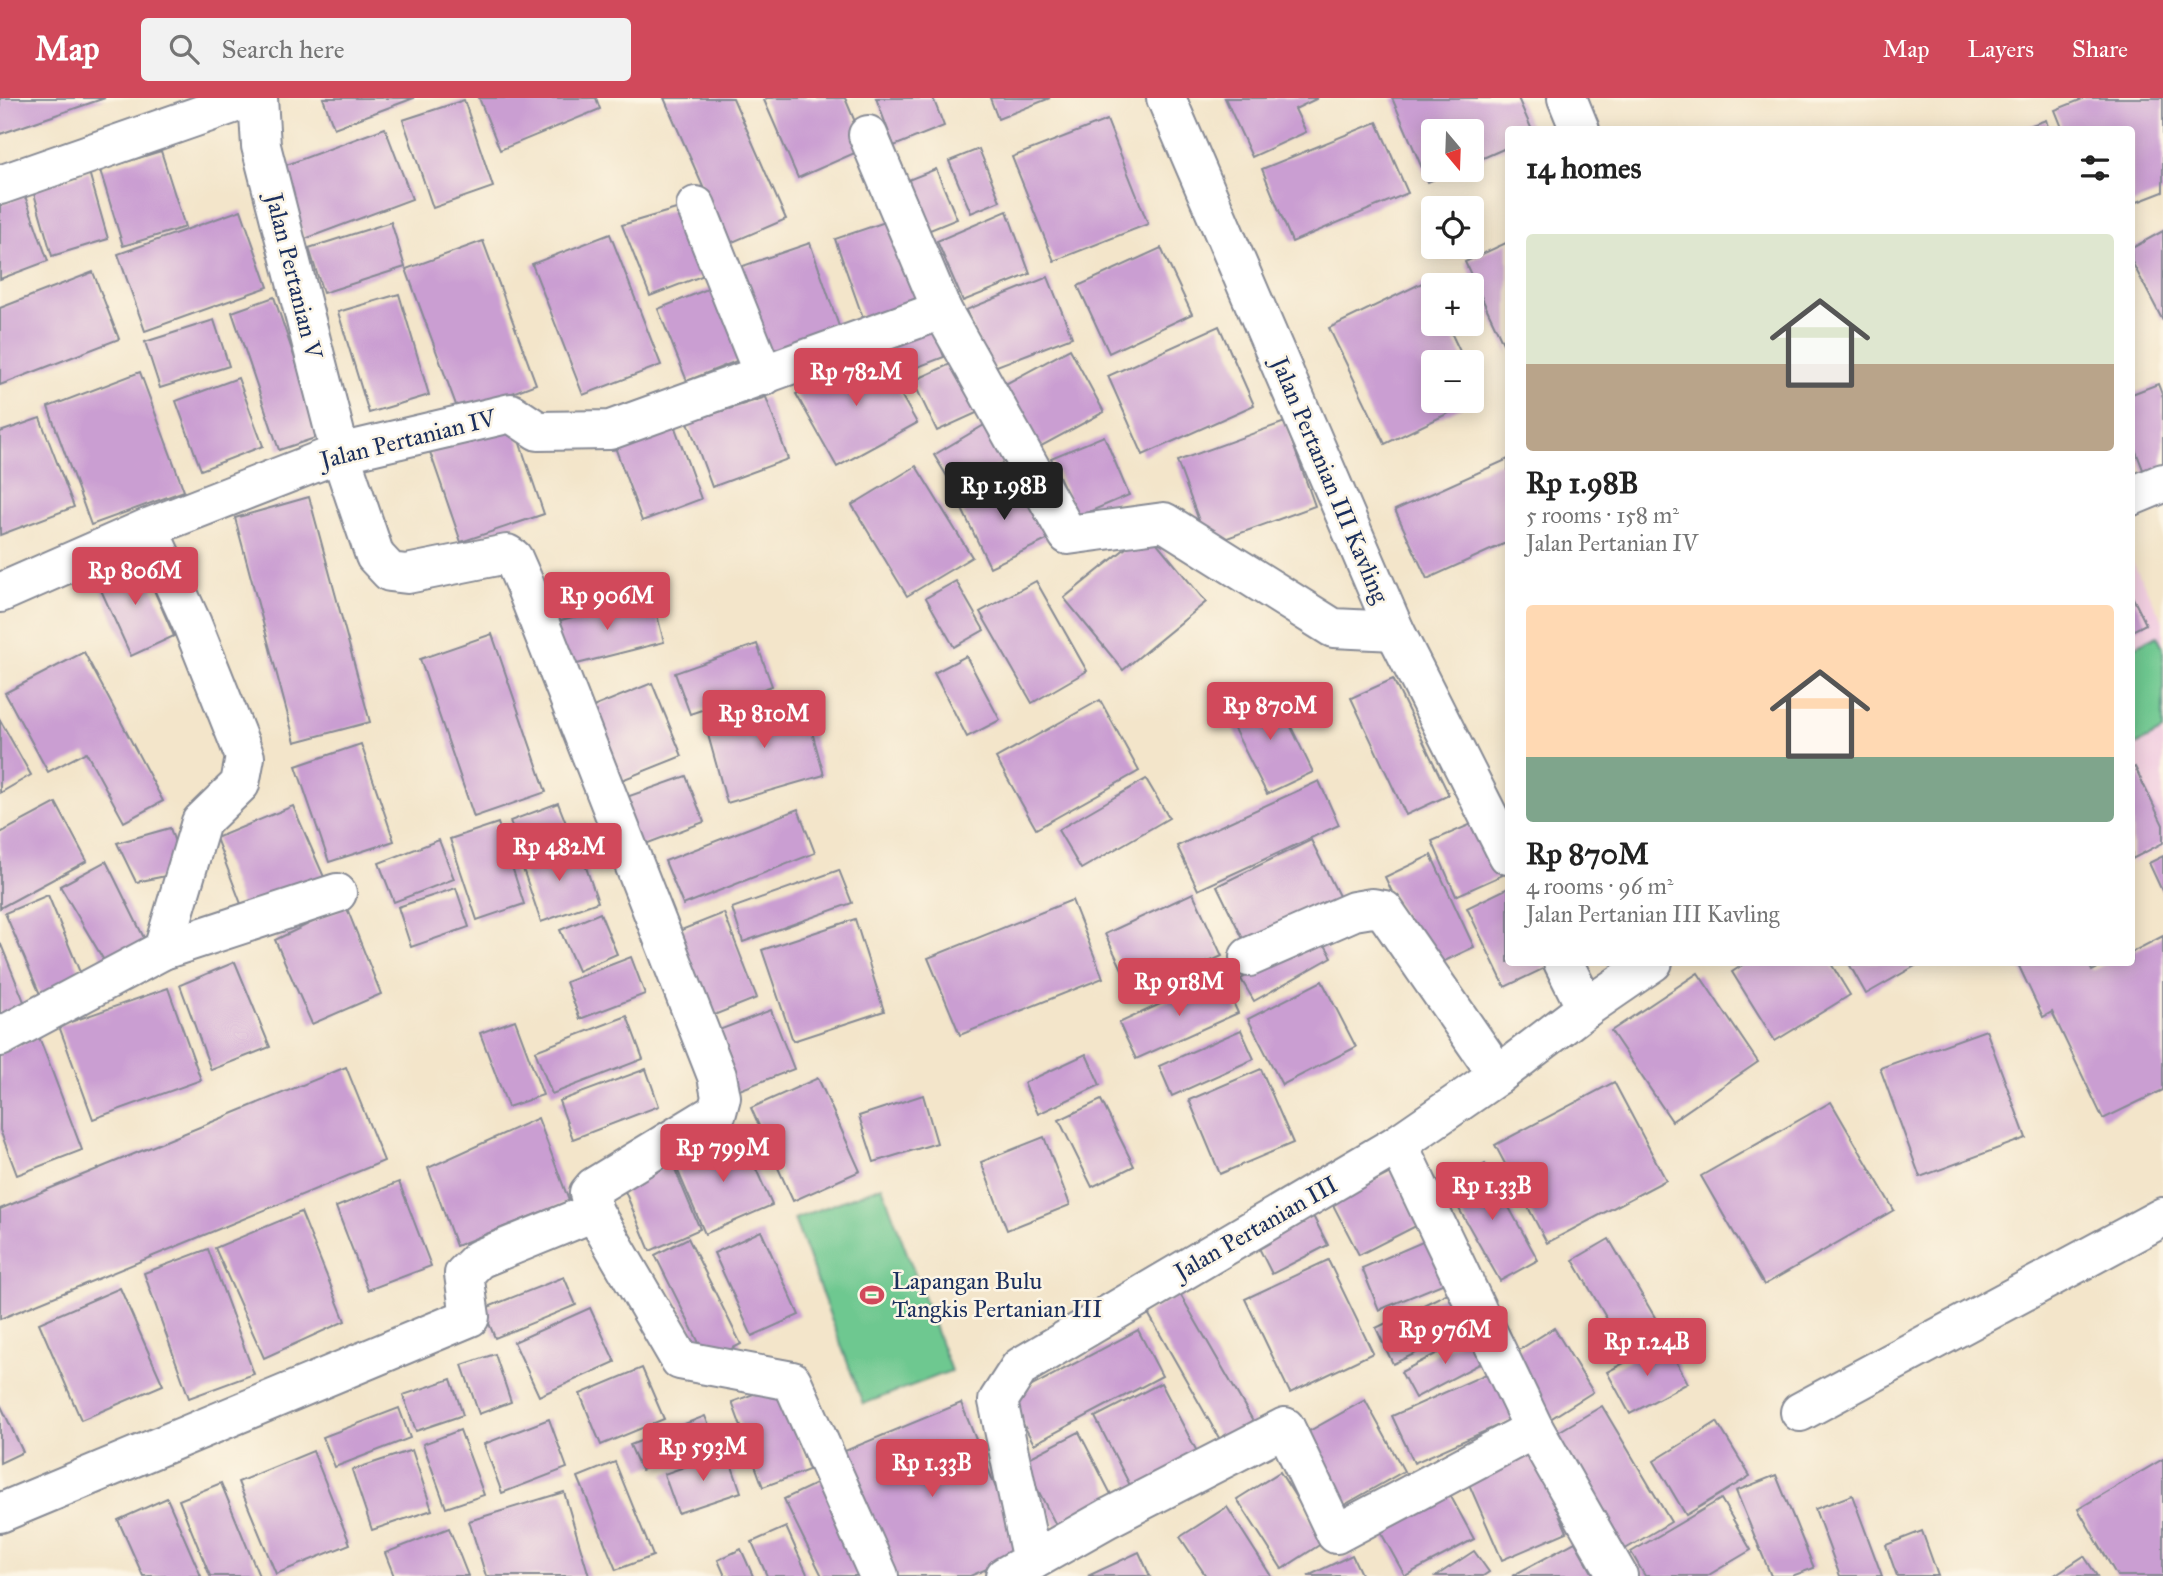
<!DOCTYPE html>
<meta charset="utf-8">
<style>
body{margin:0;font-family:"IM FELL Great Primer",serif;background:#f2f2f2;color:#222;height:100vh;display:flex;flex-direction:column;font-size:26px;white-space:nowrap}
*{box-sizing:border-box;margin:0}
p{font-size:23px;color:#767676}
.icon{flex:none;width:38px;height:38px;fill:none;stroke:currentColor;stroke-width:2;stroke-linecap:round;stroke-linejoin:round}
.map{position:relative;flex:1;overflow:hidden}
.sheet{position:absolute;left:1505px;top:28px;width:630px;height:840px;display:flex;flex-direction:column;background:#fff;border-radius:7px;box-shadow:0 4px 18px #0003}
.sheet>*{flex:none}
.needle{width:46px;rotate:161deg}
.fabs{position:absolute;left:1421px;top:21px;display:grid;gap:14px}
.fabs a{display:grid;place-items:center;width:63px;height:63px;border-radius:7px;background:#fff;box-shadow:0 4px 18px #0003;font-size:35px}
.price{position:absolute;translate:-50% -60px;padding:0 16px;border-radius:7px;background:#d1495b;color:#fff;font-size:23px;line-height:46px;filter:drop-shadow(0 2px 4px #0008)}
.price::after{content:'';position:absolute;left:50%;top:42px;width:21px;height:16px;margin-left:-10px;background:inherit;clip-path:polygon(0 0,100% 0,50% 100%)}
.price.on{background:#222;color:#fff}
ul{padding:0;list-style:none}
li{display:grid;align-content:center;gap:14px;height:371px;padding:0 21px}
li span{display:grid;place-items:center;height:217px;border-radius:7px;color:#555}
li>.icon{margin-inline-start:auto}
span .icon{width:126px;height:126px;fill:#fffc;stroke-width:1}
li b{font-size:30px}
h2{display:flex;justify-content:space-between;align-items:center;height:84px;padding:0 21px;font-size:30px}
header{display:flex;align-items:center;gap:42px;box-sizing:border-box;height:98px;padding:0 35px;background:#d1495b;color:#fff}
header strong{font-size:33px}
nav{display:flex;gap:38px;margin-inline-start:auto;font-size:24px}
.search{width:490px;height:63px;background:#f2f2f2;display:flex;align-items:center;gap:18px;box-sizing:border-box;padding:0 24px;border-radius:7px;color:#767676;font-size:26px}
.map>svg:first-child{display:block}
</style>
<header>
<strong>Map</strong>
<div class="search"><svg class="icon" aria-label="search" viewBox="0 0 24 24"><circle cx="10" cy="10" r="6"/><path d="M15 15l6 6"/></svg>Search here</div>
<nav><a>Map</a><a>Layers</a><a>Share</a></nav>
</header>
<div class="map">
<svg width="2163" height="1478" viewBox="0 0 2163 1478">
<rect width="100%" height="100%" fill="#fcf5e5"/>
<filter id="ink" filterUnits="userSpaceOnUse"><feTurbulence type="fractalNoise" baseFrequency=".0143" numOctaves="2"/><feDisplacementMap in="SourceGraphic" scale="14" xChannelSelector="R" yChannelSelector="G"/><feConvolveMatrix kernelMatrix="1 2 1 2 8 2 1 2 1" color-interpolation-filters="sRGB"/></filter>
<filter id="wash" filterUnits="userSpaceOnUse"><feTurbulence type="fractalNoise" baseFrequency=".00686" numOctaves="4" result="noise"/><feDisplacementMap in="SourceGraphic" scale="28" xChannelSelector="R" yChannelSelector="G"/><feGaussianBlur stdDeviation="1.57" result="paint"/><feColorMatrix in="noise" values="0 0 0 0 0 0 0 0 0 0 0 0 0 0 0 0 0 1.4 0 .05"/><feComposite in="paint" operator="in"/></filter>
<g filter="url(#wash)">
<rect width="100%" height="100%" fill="#f3e5ca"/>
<!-- built -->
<polygon fill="#f2cfe1" points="2132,463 2163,523 2163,750 2132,766"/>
<!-- green -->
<g fill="#6ec890" stroke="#447c77" stroke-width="2">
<polygon points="2157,537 2163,549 2163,633 2132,649 2132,550"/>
<polygon points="882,1088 951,1273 863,1306 794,1121"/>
</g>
<g id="blocks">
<!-- building -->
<g fill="#ca9ed2">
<polygon points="0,0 105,0 0,36"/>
<polygon points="323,0 414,0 334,30"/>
<polygon points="479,0 596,0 600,11 500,52"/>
<polygon points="664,0 733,0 786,121 728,146"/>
<polygon points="767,0 845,0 866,50 798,80 764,2"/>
<polygon points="876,0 933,0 944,28 894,48"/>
<polygon points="990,0 1050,0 998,21"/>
<polygon points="1225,0 1318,0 1295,11 1306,34 1252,59"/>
<polygon points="1392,0 1518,0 1532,32 1508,32 1508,49 1472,65 1472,33 1433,33 1433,72 1456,72 1428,84"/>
<polygon points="2085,0 2163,0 2163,94 2132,106 2132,32 2063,32 2055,12"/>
<polygon points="464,2 493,89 433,110 403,22"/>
<polygon points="1107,22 1148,126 1054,163 1012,59"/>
<polygon points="2046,22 2049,32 2020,32 2020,31"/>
<polygon points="1377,24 1408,95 1292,144 1262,71"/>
<polygon points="385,30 412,101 305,141 278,70"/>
<polygon points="979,51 1000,103 971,115 949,63"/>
<polygon points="161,53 185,129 123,148 100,72"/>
<polygon points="936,71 957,121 918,137 898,86"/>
<polygon points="89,74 108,141 52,158 33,92"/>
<polygon points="25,98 48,163 0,181 0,107"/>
<polygon points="683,109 712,174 650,198 622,127"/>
<polygon points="241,112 268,189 145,233 118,156"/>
<polygon points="1007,113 1030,176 963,203 937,143"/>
<polygon points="894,121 922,203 864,223 835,141"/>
<polygon points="391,124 405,169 323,195 309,150"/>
<polygon points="2163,133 2163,223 2132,164 2132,150"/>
<polygon points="610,136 661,267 583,297 532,166"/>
<polygon points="483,143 536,286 459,315 406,171"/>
<polygon points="1508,144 1508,256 1465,164"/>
<polygon points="810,145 842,237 768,263 737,170"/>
<polygon points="1161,150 1192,216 1109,255 1078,188"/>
<polygon points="93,174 119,241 0,287 0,210"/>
<polygon points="1048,179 1072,239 989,271 966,212"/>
<polygon points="1426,183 1433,198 1433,226 1447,226 1465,264 1433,264 1433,303 1472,303 1472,278 1482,299 1385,346 1329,230"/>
<polygon points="715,188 744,260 687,283 658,211"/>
<polygon points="399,196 429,297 369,315 338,214"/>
<polygon points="274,199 321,338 279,352 232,214"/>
<polygon points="214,222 229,268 160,290 145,244"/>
<polygon points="932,227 944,259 902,275 890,244"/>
<polygon points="1219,228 1254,307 1143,357 1108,278"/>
<polygon points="1070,251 1104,314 1034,352 1000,289"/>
<polygon points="876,252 917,325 837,369 796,296"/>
<polygon points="959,262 983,312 937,333 913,283"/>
<polygon points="140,274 184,393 91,427 48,309"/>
<polygon points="238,280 263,348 201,372 176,303"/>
<polygon points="2158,286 2163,299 2163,381 2149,387 2132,343 2132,296"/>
<polygon points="766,299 788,361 712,389 688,324"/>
<polygon points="40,320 74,409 0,437 0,334"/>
<polygon points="1285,324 1315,408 1208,447 1177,363"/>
<polygon points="513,325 544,416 461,444 430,354"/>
<polygon points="986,326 1007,362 956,393 934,357"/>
<polygon points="674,327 701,401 642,423 615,349"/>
<polygon points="1104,338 1129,397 1077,419 1051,360"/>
<polygon points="1508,361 1508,444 1427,481 1395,412"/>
<polygon points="916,368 972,459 907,498 852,407"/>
<polygon points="1019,379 1049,441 990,469 960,407"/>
<polygon points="309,399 370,624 295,644 235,420"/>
<polygon points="1147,433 1206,504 1123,572 1064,500"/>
<polygon points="140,460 174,538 131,558 95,479"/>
<polygon points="956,483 984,532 954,549 926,500"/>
<polygon points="1036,483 1087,573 1032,605 980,514"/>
<polygon points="652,498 664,544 561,570 550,525"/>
<polygon points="2132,498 2146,526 2132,533"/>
<polygon points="492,536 546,694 474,719 420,561"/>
<polygon points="757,546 772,588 690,616 675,575"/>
<polygon points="84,554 163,703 124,724 86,654 48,674 5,595"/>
<polygon points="966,558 1000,622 967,639 934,575"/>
<polygon points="1393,581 1449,697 1406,717 1351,600"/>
<polygon points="652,585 682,658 612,686 583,613"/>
<polygon points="1273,592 1313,674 1267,696 1226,615"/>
<polygon points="802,598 824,677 727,705 705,626"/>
<polygon points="1100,602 1139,673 1036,731 996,660"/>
<polygon points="0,622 31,677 0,695"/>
<polygon points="361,646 394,743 329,764 296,668"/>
<polygon points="2135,669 2163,727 2163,745 2132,761 2132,671"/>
<polygon points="686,678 704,724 635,750 618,702"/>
<polygon points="1146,681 1169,720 1081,771 1058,732"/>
<polygon points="1319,683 1339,727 1198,792 1177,748"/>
<polygon points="56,705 87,763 0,810 0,735"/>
<polygon points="558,705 571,738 522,756 510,723"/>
<polygon points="293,708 327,786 246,819 216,740"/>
<polygon points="798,711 815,755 683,807 665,763"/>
<polygon points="1481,722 1505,776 1456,798 1432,743"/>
<polygon points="498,725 524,806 477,822 450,741"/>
<polygon points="170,730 185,774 136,784 117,745"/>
<polygon points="439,742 454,781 394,804 379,765"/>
<polygon points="1311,742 1341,802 1247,849 1217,788"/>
<polygon points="578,746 598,804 541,824 521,765"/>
<polygon points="1431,757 1474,849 1428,871 1385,779"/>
<polygon points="2163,758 2163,795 2149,765"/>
<polygon points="106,763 150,852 112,876 60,788"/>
<polygon points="839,772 852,805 743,844 732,810"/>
<polygon points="456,790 469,829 411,849 398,809"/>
<polygon points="1508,790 1508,864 1548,864 1549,868 1505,889 1467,810"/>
<polygon points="1193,795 1222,858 1135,898 1105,836"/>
<polygon points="48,797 84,884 42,901 5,815"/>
<polygon points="1072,802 1103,880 960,937 928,860"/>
<polygon points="346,808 381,896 312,926 275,842"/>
<polygon points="600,815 617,856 578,873 560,832"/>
<polygon points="724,815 757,900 699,923 666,838"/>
<polygon points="855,821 884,913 793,943 762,852"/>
<polygon points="1319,837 1332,859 1254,903 1241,881"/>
<polygon points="2163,838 2163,992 2103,1021 2052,914 2043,919 2017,864 2088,864 2092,873 2110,864 2132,864 2132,854"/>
<polygon points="0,844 29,916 0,928"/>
<polygon points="631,859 645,896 580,921 566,884"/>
<polygon points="235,864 270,949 211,972 180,887"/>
<polygon points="1747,864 1830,864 1850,897 1775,943 1732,874"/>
<polygon points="1848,864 1922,864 1866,896"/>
<polygon points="1698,875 1758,964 1672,1023 1611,933"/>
<polygon points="1221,878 1238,915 1136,961 1119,925"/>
<polygon points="1322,883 1356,949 1282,987 1248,921"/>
<polygon points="168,890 201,982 93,1021 59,928"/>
<polygon points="771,912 794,971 729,996 706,937"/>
<polygon points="627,918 643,961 552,996 535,953"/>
<polygon points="515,922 543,997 508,1009 480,935"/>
<polygon points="1241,932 1254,961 1172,998 1159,968"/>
<polygon points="1986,932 2026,1040 1920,1079 1880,970"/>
<polygon points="39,939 82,1052 17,1077 0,1032 0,954"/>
<polygon points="1086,956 1100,987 1038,1016 1024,985"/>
<polygon points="346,969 384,1063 0,1221 0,1111"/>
<polygon points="646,971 659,1008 573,1041 559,1003"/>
<polygon points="1261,971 1293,1045 1220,1076 1189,1002"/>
<polygon points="818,980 860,1073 793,1103 751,1010"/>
<polygon points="1614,984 1666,1082 1547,1145 1495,1047"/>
<polygon points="923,997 937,1045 874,1064 859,1018"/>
<polygon points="1101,1002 1134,1068 1092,1089 1059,1022"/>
<polygon points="1831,1004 1894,1112 1764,1187 1701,1078"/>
<polygon points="538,1020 569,1103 456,1148 428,1070"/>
<polygon points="740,1035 772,1107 705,1136 674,1064"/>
<polygon points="1044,1039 1070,1107 1007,1132 981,1064"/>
<polygon points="672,1064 700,1131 650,1153 622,1086"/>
<polygon points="1485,1066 1538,1162 1500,1183 1446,1088"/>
<polygon points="1394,1073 1420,1126 1359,1157 1332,1105"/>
<polygon points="399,1084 431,1168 368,1192 336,1109"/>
<polygon points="301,1114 345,1223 264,1260 215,1150"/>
<polygon points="1313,1118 1328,1147 1272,1176 1257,1146"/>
<polygon points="761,1133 799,1217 752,1238 714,1155"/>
<polygon points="1434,1139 1452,1182 1379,1212 1362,1170"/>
<polygon points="688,1140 741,1246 708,1263 655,1157"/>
<polygon points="1609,1141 1660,1228 1623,1249 1573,1162"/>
<polygon points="208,1151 254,1276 189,1300 144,1175"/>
<polygon points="1328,1162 1373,1255 1290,1295 1245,1201"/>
<polygon points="564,1179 576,1207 495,1240 483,1211"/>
<polygon points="120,1190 163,1287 81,1322 39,1225"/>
<polygon points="1454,1192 1471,1229 1393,1266 1376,1230"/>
<polygon points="1180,1196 1260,1335 1227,1354 1148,1215"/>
<polygon points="590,1210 615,1264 539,1298 514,1244"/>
<polygon points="1554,1230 1593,1294 1550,1321 1511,1257"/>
<polygon points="1138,1232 1162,1278 1034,1346 1009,1300"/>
<polygon points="1476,1235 1489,1261 1415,1300 1401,1274"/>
<polygon points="1665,1243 1688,1285 1630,1316 1607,1274"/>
<polygon points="495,1256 511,1304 479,1316 462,1267"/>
<polygon points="642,1270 664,1321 601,1347 580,1296"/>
<polygon points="1495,1272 1517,1319 1414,1365 1392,1318"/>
<polygon points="451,1281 463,1317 416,1333 403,1297"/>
<polygon points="1161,1285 1203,1365 1136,1399 1095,1319"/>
<polygon points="778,1287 809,1372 763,1389 732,1304"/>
<polygon points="1365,1302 1404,1373 1337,1411 1297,1340"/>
<polygon points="961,1305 1023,1456 970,1478 891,1478 840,1355"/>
<polygon points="0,1306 23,1354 0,1365"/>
<polygon points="1602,1308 1671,1424 1622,1453 1553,1337"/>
<polygon points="399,1310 410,1340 335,1369 323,1339"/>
<polygon points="705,1318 715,1343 641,1372 630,1347"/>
<polygon points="549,1321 567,1370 502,1395 484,1346"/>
<polygon points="1717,1324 1750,1378 1686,1417 1654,1363"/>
<polygon points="460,1332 484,1397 446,1410 423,1346"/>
<polygon points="1079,1334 1115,1404 1059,1433 1023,1363"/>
<polygon points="1530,1349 1567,1434 1502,1462 1465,1377"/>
<polygon points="412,1352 432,1412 372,1432 352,1372"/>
<polygon points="313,1353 350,1446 276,1476 238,1384"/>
<polygon points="727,1354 741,1394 678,1415 664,1376"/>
<polygon points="2163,1361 2163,1478 2117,1478 2078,1411"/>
<polygon points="615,1364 653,1458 616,1472 578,1379"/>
<polygon points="1280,1374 1324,1444 1282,1471 1237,1401"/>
<polygon points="1776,1377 1814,1470 1792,1478 1771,1478 1736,1393"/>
<polygon points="826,1381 872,1478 822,1478 784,1401"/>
<polygon points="221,1385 259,1478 210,1478 179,1402"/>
<polygon points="564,1394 589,1478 486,1478 469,1423"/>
<polygon points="1449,1395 1474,1441 1405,1478 1380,1433"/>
<polygon points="1852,1397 1882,1478 1840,1478 1815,1411"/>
<polygon points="167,1400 201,1478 143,1478 118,1422"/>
<polygon points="1721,1401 1751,1452 1707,1478 1645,1478 1631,1454"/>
<polygon points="1227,1409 1271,1478 1206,1478 1180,1439"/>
<polygon points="786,1429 808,1478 767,1478 752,1444"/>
<polygon points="449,1430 468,1478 394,1478 385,1455"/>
<polygon points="1922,1433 1938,1478 1897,1478 1886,1447"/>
<polygon points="1575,1444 1594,1478 1512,1478"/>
<polygon points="741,1451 753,1478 725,1478 718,1462"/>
<polygon points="1474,1453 1489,1474 1483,1478 1436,1478"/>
<polygon points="1139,1454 1150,1478 1088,1478"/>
<polygon points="1352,1457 1362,1478 1308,1478"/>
<polygon points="2084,1458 2097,1478 2053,1478"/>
</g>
</g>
</g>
<g filter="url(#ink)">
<use href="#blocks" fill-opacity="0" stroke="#878a94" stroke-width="2"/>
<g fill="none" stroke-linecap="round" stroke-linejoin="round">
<!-- street casing -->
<g stroke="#878a94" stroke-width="42">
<g id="street">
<polyline points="258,0 261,48 340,355 375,458 390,474 407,476 507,456 513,460 524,485 717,978 721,999 717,1014 594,1089 589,1095 594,1114 680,1262 792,1283 879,1478"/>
<polyline points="1166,0 1395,533 1508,757"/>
<polyline points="1567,0 1580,32"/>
<polyline points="868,37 942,212 1068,437 1164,424 1333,530 1395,533"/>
<polyline points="0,87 250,0"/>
<polyline points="696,108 764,278"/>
<polyline points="2132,398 2163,385"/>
<polyline points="148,430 192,526 245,659 240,686 201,724 163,852"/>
<polyline points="0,495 148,430 340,355 511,315 538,333 610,332 942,212"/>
<polyline points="1249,859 1354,813 1372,810 1384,812 1498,977"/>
<polyline points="1563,864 1586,910"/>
<polyline points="0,939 163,852 337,795"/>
<polyline points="1398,1046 1534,1331 1618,1478"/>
<polyline points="1800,1314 2163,1119"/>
<polyline points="0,1415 470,1219 464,1176 479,1161 594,1114"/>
<polyline points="1032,1463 1108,1420 1285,1329 1336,1436 1534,1331"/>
<polyline points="1005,1478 1032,1463 998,1303 1020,1269 1398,1046 1498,977 1586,910 1653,864"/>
</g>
</g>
<!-- street -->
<use href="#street" stroke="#fff" stroke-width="38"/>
</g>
</g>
<!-- icons -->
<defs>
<g id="stadium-bare" transform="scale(1.89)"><path d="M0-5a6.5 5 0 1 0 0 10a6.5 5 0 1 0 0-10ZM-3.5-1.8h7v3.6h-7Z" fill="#d1495b" stroke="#fcf5e5" stroke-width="2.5" paint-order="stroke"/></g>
</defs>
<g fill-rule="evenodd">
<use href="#stadium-bare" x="872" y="1197"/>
</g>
<g text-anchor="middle" stroke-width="5" stroke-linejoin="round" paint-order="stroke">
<!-- street labels -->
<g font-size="24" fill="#1b2f5e" stroke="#fcf5e5">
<text transform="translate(294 178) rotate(76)" y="8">Jalan Pertanian V</text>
<text transform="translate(408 341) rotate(-14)" y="8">Jalan Pertanian IV</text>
<text transform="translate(1330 382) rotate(67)" y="8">Jalan Pertanian III Kavling</text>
<text transform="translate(1256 1130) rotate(-30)" y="8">Jalan Pertanian III</text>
</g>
<!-- poi labels -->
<g font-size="24" fill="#1b2f5e" stroke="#fcf5e5" text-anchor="start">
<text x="892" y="1191">Lapangan Bulu<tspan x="892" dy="28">Tangkis Pertanian III</tspan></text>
</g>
</g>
</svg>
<div class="fabs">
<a><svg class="needle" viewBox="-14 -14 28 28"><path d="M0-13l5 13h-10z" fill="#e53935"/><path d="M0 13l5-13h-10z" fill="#767676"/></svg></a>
<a><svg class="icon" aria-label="locate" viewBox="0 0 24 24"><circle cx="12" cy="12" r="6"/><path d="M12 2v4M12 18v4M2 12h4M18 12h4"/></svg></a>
<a>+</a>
<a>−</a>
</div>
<b class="price" style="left:856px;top:310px">Rp 782M</b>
<b class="price on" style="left:1004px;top:424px">Rp 1.98B</b>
<b class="price" style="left:135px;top:509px">Rp 806M</b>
<b class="price" style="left:607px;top:534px">Rp 906M</b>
<b class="price" style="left:1270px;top:644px">Rp 870M</b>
<b class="price" style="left:764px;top:652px">Rp 810M</b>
<b class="price" style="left:559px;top:785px">Rp 482M</b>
<b class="price" style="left:1179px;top:920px">Rp 918M</b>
<b class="price" style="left:723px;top:1086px">Rp 799M</b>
<b class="price" style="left:1492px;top:1124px">Rp 1.33B</b>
<b class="price" style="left:1445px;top:1268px">Rp 976M</b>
<b class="price" style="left:1647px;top:1280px">Rp 1.24B</b>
<b class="price" style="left:703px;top:1385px">Rp 593M</b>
<b class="price" style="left:932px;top:1401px">Rp 1.33B</b>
<section class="sheet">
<h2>14 homes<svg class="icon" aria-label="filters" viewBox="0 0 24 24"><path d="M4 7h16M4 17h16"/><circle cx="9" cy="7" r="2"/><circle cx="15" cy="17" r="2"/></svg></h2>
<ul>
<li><span style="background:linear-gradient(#dfe7d0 60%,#b9a48a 0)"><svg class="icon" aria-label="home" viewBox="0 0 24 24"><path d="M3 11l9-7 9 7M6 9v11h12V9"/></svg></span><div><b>Rp 1.98B</b><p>5 rooms · 158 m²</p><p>Jalan Pertanian IV</p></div></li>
<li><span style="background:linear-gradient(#ffd9b3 70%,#7fa58c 0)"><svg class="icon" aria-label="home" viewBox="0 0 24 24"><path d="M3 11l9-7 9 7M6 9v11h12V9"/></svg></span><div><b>Rp 870M</b><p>4 rooms · 96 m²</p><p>Jalan Pertanian III Kavling</p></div></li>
</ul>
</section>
</div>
